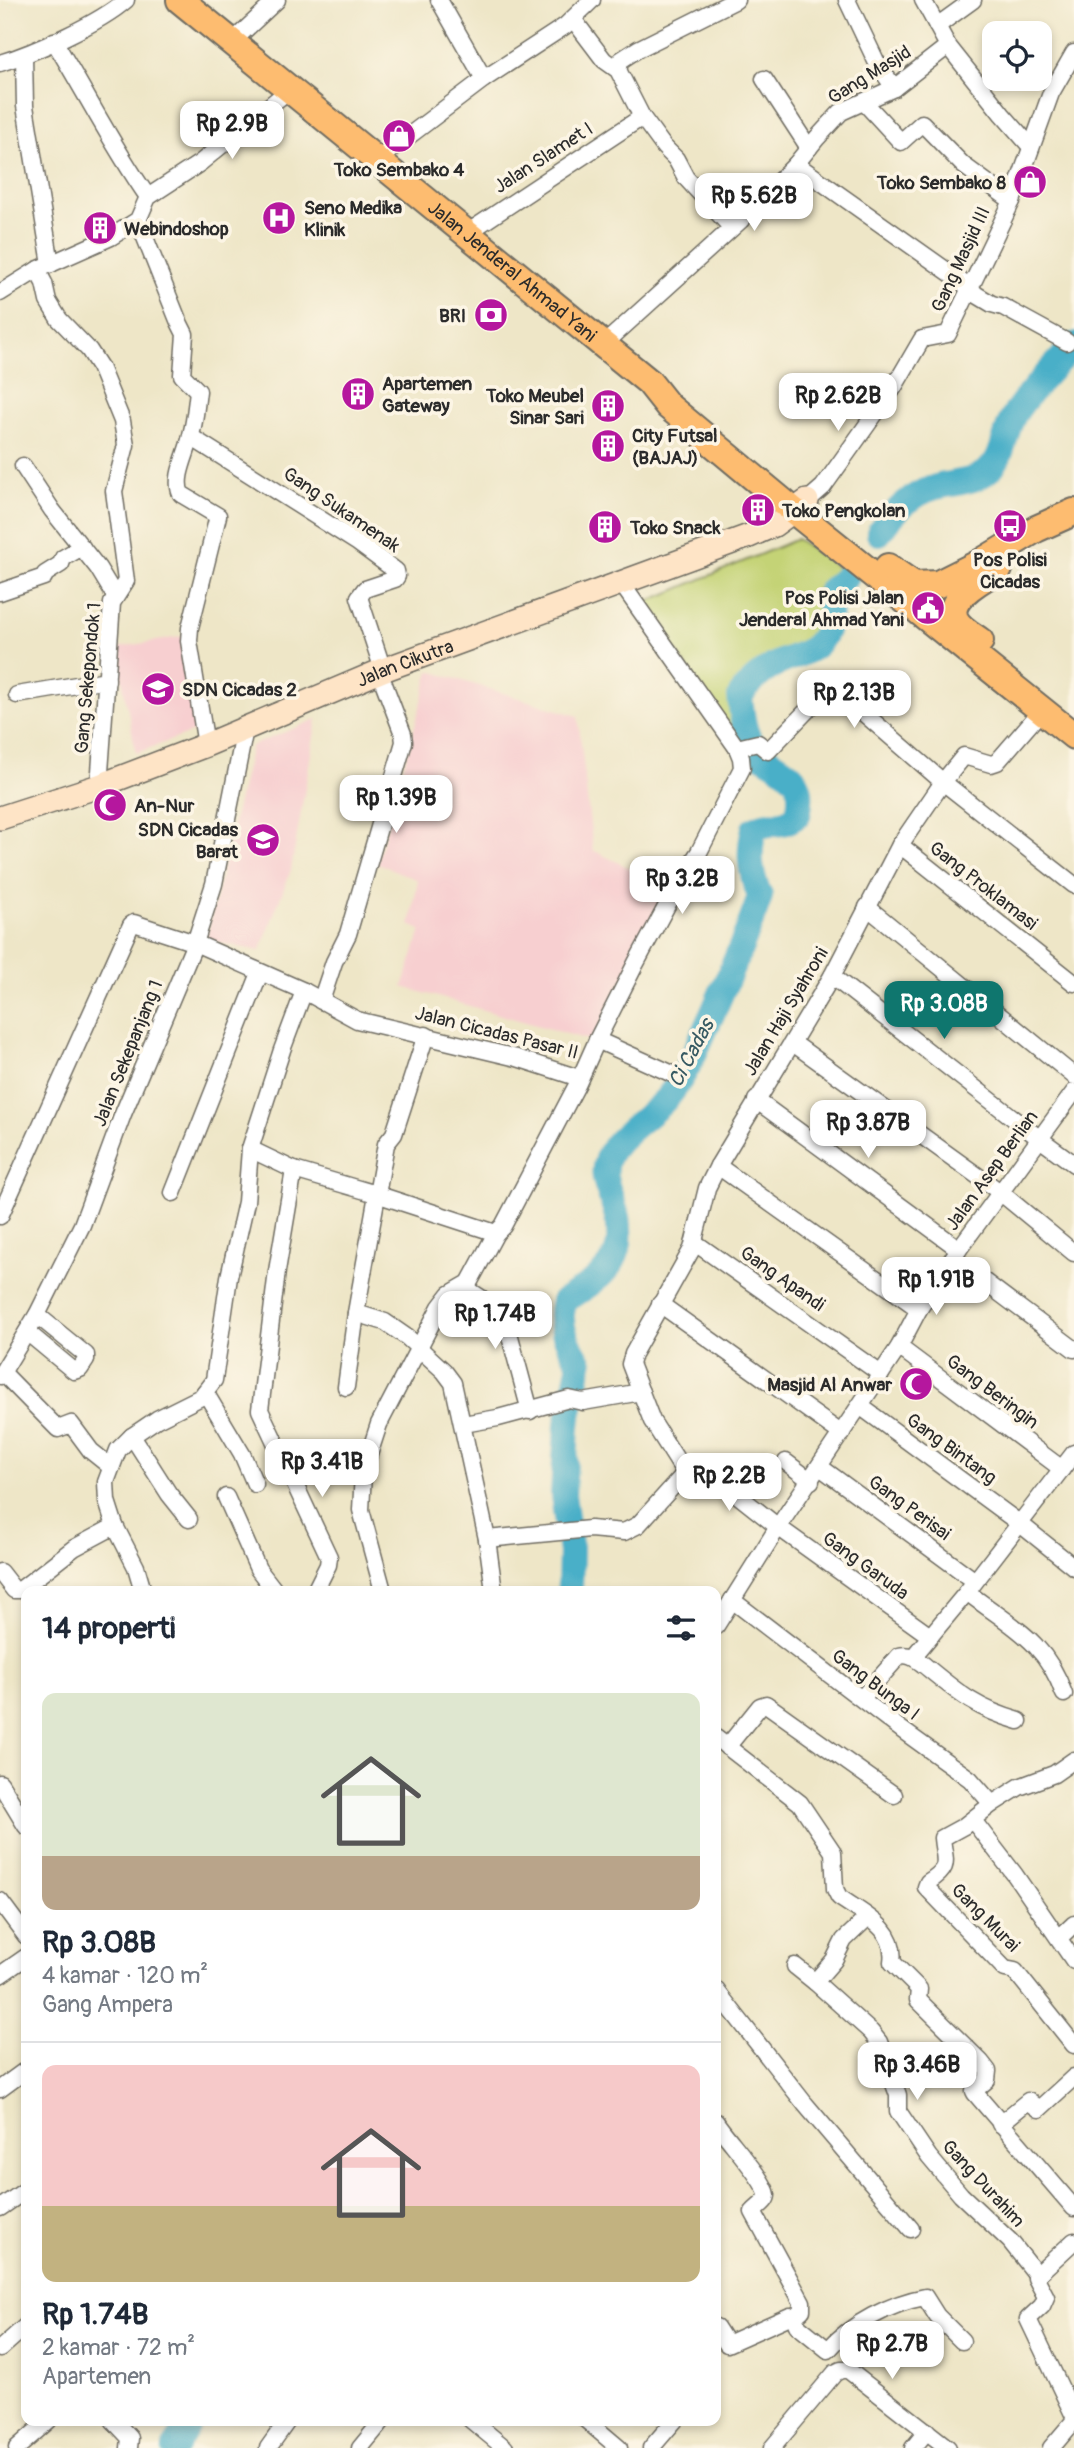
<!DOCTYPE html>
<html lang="id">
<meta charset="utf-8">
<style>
body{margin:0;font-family:Pangolin,sans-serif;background:#f2f2f3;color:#1f2937;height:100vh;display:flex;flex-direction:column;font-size:26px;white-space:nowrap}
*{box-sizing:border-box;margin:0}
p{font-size:23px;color:#747a83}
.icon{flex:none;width:38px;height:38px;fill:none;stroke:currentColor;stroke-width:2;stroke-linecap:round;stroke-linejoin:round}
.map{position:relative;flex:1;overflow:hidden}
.drawer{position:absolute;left:21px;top:1586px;width:700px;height:840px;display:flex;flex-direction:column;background:#fff;border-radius:14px;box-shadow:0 4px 10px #0003}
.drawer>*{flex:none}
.tools{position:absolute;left:982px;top:21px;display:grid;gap:14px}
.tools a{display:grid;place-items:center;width:70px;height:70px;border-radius:14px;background:#fff;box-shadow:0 4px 10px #0003;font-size:35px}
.price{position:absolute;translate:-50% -60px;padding:0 16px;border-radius:14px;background:#fff;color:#222;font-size:23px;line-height:46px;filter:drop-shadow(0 2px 4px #0008)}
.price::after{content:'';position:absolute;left:50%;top:42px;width:21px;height:16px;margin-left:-10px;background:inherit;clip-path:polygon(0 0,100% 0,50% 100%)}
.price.active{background:#0f766e;color:#fff}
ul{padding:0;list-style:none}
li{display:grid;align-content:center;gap:14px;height:371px;padding:0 21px}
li+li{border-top:2px solid #e0e1e3}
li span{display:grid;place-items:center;height:217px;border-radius:14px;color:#555}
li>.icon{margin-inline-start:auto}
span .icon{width:126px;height:126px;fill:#fffc;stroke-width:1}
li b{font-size:30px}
h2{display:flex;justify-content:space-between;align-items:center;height:84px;padding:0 21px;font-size:30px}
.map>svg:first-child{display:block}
</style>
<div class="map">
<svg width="1074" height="2448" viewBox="0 0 1074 2448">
<rect width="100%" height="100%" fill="#fcf5e5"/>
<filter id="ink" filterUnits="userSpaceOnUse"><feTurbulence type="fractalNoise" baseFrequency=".0143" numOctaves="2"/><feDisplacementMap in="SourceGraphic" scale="14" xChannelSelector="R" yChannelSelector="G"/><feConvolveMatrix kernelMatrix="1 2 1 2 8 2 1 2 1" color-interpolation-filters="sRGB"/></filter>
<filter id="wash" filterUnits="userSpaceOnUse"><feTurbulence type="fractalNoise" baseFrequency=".00686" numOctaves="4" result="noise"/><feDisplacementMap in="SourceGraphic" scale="28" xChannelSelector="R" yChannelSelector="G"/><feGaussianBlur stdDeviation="1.57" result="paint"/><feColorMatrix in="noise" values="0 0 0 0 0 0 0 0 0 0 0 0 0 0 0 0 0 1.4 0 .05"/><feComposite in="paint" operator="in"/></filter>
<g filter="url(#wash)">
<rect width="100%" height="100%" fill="#eee6c7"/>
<!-- built -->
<g fill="#f7cfd0">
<polygon points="185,636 196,731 136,753 116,648"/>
<polygon points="430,671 578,716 593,850 672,889 592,1041 403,987 421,930 410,925 418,880 377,863"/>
<polygon points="317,719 291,870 260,951 206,940 251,746"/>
</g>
<!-- green -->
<path fill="#c4d376" stroke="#787f50" stroke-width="2" d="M 797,539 L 839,568 L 817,589 L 821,616 L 806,663 L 784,657 C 740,683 736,689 746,738 L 735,739 L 644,603 Z"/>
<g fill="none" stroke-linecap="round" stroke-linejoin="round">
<!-- river -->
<g stroke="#49afc8" stroke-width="26">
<path d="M 879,533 C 894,512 910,494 936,487 C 955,482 976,483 991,468 C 1004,454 1004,436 1012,419 C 1021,399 1058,363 1074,345"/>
<path d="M 570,1591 L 571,1552 L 563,1495 L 567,1425 L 580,1363 C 567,1342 557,1325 564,1301 C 610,1273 632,1256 612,1200 C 607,1185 601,1175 607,1159 C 614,1138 651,1116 666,1099 C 688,1074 700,1040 714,1010 C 730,972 748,935 760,896 C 750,873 748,855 754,829 C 770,819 779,830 798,815 C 804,786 799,778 773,762 C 767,758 759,755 755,749 C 743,733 742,715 740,696 C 749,683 759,674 773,666 C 793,654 817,655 826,630 C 831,618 830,603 830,591 L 847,576"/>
<polyline points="175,2448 191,2420"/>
</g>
</g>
</g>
<g filter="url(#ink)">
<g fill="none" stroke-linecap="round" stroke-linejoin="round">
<!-- street casing -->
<g stroke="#6f6c62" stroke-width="19">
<g id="street">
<polyline points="439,0 484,79"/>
<polyline points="847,0 876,61 894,88"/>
<polyline points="923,0 948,46 1002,114 1031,147"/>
<polyline points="573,19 604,60 618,70 642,117 664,147 676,159 686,178 731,227"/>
<polyline points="937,26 973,0"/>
<path d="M 54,41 C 86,93 113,147 148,197"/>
<polyline points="232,42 277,0"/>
<polyline points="24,56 25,106 51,264"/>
<path d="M 0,63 C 34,53 100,23 126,0"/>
<polyline points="618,70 621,60 638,49 736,0"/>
<polyline points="764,79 809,148"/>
<polyline points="864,102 901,142 922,123 963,165 1012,201"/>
<polyline points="377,160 484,79 565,26 592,0"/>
<polyline points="796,164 957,278 977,295 992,304 1003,307 1067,342"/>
<path d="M 138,220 L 178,320 L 185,334 L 182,375 L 198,391 C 196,406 195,421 191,435 C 188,453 173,477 181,494 L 218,516 L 190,628 L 189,641 L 206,745"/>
<polyline points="467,233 642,117"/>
<polyline points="37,270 44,283 48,301 59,319 89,350 100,367 122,421 126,445 114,491 126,581 112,603 99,786"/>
<polyline points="0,293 37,270 111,237 138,220 148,197 200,163 290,89"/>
<polyline points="603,345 741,220 796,164 817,138 841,112 894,88 948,46"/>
<polyline points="191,437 358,543 396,571 397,576 395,579 365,589 359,597 383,670"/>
<polyline points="23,466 52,510 98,568 115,596"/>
<polyline points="807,501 823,487 894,387 922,339 948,334 1012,201 1051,93 1074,53"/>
<polyline points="0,592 44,577 45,574 61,564 63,558 82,547"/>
<polyline points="17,695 107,680"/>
<polyline points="737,748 758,743 768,751 820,697 829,692 835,692 852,703 943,782 1074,885"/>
<polyline points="900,845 1074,983"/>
<polyline points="867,907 1074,1076"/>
<polyline points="832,976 1040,1139 1074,1164"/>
<polyline points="321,1001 334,962 348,934 404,742 403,734 379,671"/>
<polyline points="597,1040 677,1076"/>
<polyline points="793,1043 1000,1192 1074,1253"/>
<polyline points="756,1100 959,1249"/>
<polyline points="250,1149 294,1170 376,1194 496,1233"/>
<polyline points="718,1166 919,1309"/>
<polyline points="294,1170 277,1271 260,1410 329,1557 328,1565 315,1591"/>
<polyline points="173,1193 260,973"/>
<polyline points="0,1216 131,925 134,923 195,943 304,991 357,1020 517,1058 579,1078"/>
<polyline points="694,1242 881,1374"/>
<polyline points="953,1258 1074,1349"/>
<polyline points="464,1287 481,1298 482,1302 503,1321 508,1329 530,1411"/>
<polyline points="660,1304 842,1434"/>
<polyline points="356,1313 385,1322 408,1338 444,1371 453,1383 487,1539 494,1591"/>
<polyline points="27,1332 74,1371 80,1369 86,1360 86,1355 37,1315"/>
<polyline points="899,1347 1062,1469"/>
<polyline points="2,1372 58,1429 71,1424 91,1451 111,1467"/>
<polyline points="0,1376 37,1315 82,1225 123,1114 195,943 214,884 245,729"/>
<polyline points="346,1387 356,1313 386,1144 394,1134 426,1035"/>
<polyline points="205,1392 242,1454 255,1484"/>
<polyline points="860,1406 1019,1523 1074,1567"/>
<polyline points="463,1424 498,1418 569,1399 583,1402 641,1392"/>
<polyline points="132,1436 169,1494 189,1519"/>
<polyline points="786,1462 811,1481"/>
<polyline points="820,1467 975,1581"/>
<polyline points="685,1473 652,1421 630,1364 633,1354 692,1249 707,1188 718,1166 832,976 900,845 943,782 964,756 991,764 997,762 1042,710"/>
<polyline points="226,1497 258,1569 275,1591"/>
<polyline points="487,1539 590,1529 624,1532 638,1525 685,1473 701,1466 778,1527 930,1636"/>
<polyline points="0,1572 14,1590 20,1590 74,1548 115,1526"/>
<polyline points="143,1591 136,1567 115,1526 107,1501 106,1482 118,1450 132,1436 157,1419 201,1397 214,1380 229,1277 246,1202 250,1149 282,1050 304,991"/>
<polyline points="383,1591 361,1510 363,1473 379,1424 440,1307 450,1294 469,1283 496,1233 503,1226 578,1083 599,1036 636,963 679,883 699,852 742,768 741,758 737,748 621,583"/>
<path d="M 967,1592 C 1010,1626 1045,1639 1064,1694"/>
<polyline points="732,1600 902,1730 970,1779 992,1804"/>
<polyline points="716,1626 778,1527 899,1347 919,1309 959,1249 1074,1092"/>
<polyline points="913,1657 967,1592 1074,1453"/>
<path d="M 862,1698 L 899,1656 C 909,1653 916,1659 924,1665 C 957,1692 976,1709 1019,1721"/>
<path d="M 716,1738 L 800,1803 L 833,1852 L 835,1889 L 839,1897 C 864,1915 897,1928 892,1962 L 919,1989 L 918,2000 L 981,2062 L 988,2071 L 987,2080 L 974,2091 L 975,2093 L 1074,2208"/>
<polyline points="727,1747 760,1706 766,1704 894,1795"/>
<path d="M 1074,1760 L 1054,1774 L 1019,1787 L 992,1804 L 964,1826 L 942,1838 C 944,1861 952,1867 928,1882 L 926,1887 L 1005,1969 L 1015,1971 L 1074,2045"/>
<polyline points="0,1783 26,1826"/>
<polyline points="975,1823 1015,1875 1074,1961"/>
<polyline points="0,1901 26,1936"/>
<polyline points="867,1918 844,1940 834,1960 815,1982 871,2032 879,2042 898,2095 898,2111 929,2157 961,2195 1010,2241 1037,2275"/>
<polyline points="1059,1938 1074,1924"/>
<polyline points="795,1966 815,1982"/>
<polyline points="0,1975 26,1957"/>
<polyline points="716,1990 805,2104 911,2229"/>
<polyline points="0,2089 26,2070"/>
<path d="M 716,2122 C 725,2137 765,2179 767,2195 C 767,2202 757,2207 753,2212 L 802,2302 L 802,2310 L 794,2317"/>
<polyline points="1000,2124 1028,2101 1039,2109 1074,2077"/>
<polyline points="0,2208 26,2190"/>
<polyline points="1074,2241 1037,2275 1036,2278 1046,2297 1042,2306 1028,2319 1074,2416"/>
<path d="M 794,2317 L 797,2325 L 828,2350 C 850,2324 892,2303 925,2297 L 937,2316 L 962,2341"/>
<polyline points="716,2327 727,2344 790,2316 794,2317"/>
<polyline points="0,2349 26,2326"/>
<polyline points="113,2420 130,2438 129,2448"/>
<polyline points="471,2420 505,2448"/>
<polyline points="586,2420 619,2448"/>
<polyline points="17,2448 49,2420"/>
<polyline points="268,2448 288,2420"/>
<polyline points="360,2448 383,2420"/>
<polyline points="651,2448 675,2420"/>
<polyline points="772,2448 835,2373 841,2370 848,2370 948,2448"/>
<polyline points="913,2448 927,2431"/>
<polyline points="1051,2448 1074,2421"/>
</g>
</g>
<!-- secondary casing -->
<g stroke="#6f6c62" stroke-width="26">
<g id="secondary">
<path id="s1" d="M 0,818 L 99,786 L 206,745 L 383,670 L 749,536 L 774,525 L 807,501"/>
</g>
</g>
<!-- primary casing -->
<g stroke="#6f6c62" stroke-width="30">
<g id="primary">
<path id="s2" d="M 180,0 L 649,382 L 668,406 L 794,511 L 1074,736"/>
<polyline points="888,567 914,585 938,584 978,564 1036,529 1074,512"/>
<path d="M 980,641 C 972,635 959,628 955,619 C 945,598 986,577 999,569"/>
</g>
</g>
<!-- street -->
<use href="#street" stroke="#fff" stroke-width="16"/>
<!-- secondary -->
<use href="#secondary" stroke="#fee4c6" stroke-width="23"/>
<!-- primary -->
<use href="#primary" stroke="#fdbc70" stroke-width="26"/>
</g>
</g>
<!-- icons -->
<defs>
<g id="shop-disc" transform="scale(1.75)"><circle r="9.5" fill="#b5179e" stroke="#fcf5e5"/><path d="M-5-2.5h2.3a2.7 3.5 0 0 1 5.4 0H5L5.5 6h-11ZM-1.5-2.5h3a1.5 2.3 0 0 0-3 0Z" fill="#fff"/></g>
<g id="hospital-disc" transform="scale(1.75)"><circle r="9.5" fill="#b5179e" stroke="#fcf5e5"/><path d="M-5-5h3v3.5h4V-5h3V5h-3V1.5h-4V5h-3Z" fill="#fff"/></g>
<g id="building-disc" transform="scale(1.75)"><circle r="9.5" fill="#b5179e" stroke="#fcf5e5"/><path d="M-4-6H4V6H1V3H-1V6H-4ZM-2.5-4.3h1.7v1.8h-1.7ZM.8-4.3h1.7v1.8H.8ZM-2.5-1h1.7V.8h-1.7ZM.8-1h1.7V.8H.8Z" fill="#fff"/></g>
<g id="bank-disc" transform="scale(1.75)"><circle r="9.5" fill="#b5179e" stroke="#fcf5e5"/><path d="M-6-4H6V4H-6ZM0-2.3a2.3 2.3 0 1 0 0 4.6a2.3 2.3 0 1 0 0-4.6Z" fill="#fff"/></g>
<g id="bus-disc" transform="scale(1.75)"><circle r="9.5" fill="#b5179e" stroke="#fcf5e5"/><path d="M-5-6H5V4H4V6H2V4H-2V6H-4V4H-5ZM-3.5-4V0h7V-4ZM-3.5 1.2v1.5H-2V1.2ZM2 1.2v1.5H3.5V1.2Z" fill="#fff"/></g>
<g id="civic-disc" transform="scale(1.75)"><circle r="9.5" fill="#b5179e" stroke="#fcf5e5"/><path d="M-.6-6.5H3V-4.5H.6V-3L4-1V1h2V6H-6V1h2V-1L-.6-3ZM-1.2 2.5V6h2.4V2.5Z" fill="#fff"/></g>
<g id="school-disc" transform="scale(1.75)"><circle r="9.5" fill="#b5179e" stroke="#fcf5e5"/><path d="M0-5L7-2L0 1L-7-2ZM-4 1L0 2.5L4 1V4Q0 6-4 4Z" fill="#fff"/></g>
<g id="mosque-disc" transform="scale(1.75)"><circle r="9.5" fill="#b5179e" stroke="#fcf5e5"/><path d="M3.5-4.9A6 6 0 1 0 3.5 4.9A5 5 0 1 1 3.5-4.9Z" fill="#fff"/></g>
</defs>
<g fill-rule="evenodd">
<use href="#shop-disc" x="399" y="136"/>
<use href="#shop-disc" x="1030" y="182"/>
<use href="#hospital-disc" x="279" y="218"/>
<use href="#building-disc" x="100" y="228"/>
<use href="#bank-disc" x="491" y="315"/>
<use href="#building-disc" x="358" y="394"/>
<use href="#building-disc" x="608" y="406"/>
<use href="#building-disc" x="608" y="446"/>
<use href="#building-disc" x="758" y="510"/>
<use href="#bus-disc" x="1010" y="526"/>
<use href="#building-disc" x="605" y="527"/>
<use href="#civic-disc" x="928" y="608"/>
<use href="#school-disc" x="158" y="689"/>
<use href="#mosque-disc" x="110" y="805"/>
<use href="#school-disc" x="263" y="840"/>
<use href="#mosque-disc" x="916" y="1384"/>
</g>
<g text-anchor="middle" stroke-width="7" stroke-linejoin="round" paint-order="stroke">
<!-- street labels -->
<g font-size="19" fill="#2b2b2b" stroke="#fcf5e5">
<text transform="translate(869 74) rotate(-32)" y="7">Gang Masjid</text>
<text transform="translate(543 157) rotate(-33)" y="7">Jalan Slamet I</text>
<text transform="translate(960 259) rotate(-65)" y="7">Gang Masjid III</text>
<text dy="7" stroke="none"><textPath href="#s2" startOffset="429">Jalan Jenderal Ahmad Yani</textPath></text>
<text transform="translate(342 509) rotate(34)" y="7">Gang Sukamenak</text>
<text dy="7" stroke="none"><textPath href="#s1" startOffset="434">Jalan Cikutra</textPath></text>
<text transform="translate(87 678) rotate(-85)" y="7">Gang Sekepondok 1</text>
<text transform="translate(984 885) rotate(38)" y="7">Gang Proklamasi</text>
<text transform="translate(785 1011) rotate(-59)" y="7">Jalan Haji Syahroni</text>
<text transform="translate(497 1032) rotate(14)" y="7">Jalan Cicadas Pasar II</text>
<text transform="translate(127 1053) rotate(-68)" y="7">Jalan Sekepanjang 1</text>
<text transform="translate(991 1170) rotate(-54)" y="7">Jalan Asep Berlian</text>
<text transform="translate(783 1278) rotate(35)" y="7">Gang Apandi</text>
<text transform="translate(993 1391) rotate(37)" y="7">Gang Beringin</text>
<text transform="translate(952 1448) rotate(36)" y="7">Gang Bintang</text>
<text transform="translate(910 1507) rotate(36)" y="7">Gang Perisai</text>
<text transform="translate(866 1565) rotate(36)" y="7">Gang Garuda</text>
<text transform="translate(876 1684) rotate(37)" y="7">Gang Bunga I</text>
<text transform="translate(986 1917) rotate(45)" y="7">Gang Murai</text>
<text transform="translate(984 2183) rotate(47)" y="7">Gang Durahim</text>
</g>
<!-- poi labels -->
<g font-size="19" font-weight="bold" fill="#2b2b2b" stroke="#fcf5e5" text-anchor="start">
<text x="399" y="176" text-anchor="middle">Toko Sembako 4</text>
<text x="1006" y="189" text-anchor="end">Toko Sembako 8</text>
<text x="304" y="214">Seno Medika<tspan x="304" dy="22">Klinik</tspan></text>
<text x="124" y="235">Webindoshop</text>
<text x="466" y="322" text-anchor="end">BRI</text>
<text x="382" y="390">Apartemen<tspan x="382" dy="22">Gateway</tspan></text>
<text x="584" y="402" text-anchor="end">Toko Meubel<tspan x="584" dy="22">Sinar Sari</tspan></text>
<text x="632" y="442">City Futsal<tspan x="632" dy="22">(BAJAJ)</tspan></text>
<text x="782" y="517">Toko Pengkolan</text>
<text x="630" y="534">Toko Snack</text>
<text x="1010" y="566" text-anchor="middle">Pos Polisi<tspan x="1010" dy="22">Cicadas</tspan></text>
<text x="904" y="604" text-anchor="end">Pos Polisi Jalan<tspan x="904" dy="22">Jenderal Ahmad Yani</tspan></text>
<text x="182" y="696">SDN Cicadas 2</text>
<text x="134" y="812">An-Nur</text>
<text x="238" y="836" text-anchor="end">SDN Cicadas<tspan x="238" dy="22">Barat</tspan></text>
<text x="892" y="1391" text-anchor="end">Masjid Al Anwar</text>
</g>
<!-- water labels -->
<g font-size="21" font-style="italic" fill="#365962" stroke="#fcf5e5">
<text transform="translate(691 1053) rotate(-62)" y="7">Ci Cadas</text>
</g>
</g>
</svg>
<div class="tools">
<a><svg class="icon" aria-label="locate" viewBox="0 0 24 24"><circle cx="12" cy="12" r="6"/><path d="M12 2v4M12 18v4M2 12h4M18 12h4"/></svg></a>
</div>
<b class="price" style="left:232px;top:161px">Rp 2.9B</b>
<b class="price" style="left:754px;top:233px">Rp 5.62B</b>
<b class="price" style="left:838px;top:433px">Rp 2.62B</b>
<b class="price" style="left:854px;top:730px">Rp 2.13B</b>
<b class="price" style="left:396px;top:835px">Rp 1.39B</b>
<b class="price" style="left:682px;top:916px">Rp 3.2B</b>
<b class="price active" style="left:944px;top:1041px">Rp 3.08B</b>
<b class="price" style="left:868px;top:1160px">Rp 3.87B</b>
<b class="price" style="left:936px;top:1317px">Rp 1.91B</b>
<b class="price" style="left:495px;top:1351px">Rp 1.74B</b>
<b class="price" style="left:322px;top:1499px">Rp 3.41B</b>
<b class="price" style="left:729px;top:1513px">Rp 2.2B</b>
<b class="price" style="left:917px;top:2102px">Rp 3.46B</b>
<b class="price" style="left:892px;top:2381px">Rp 2.7B</b>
<section class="drawer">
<h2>14 properti<svg class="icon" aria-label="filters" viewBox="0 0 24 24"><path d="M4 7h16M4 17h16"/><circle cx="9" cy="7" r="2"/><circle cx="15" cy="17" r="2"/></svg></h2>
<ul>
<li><span style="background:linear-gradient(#dfe7d0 75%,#b9a48a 0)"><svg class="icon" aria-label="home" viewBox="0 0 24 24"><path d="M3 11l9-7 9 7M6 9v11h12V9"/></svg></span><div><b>Rp 3.08B</b><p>4 kamar · 120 m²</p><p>Gang Ampera</p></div></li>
<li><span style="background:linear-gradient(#f6c9c9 65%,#c2b280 0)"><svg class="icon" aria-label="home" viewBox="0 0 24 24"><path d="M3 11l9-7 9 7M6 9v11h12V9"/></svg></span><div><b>Rp 1.74B</b><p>2 kamar · 72 m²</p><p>Apartemen</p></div></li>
</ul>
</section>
</div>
